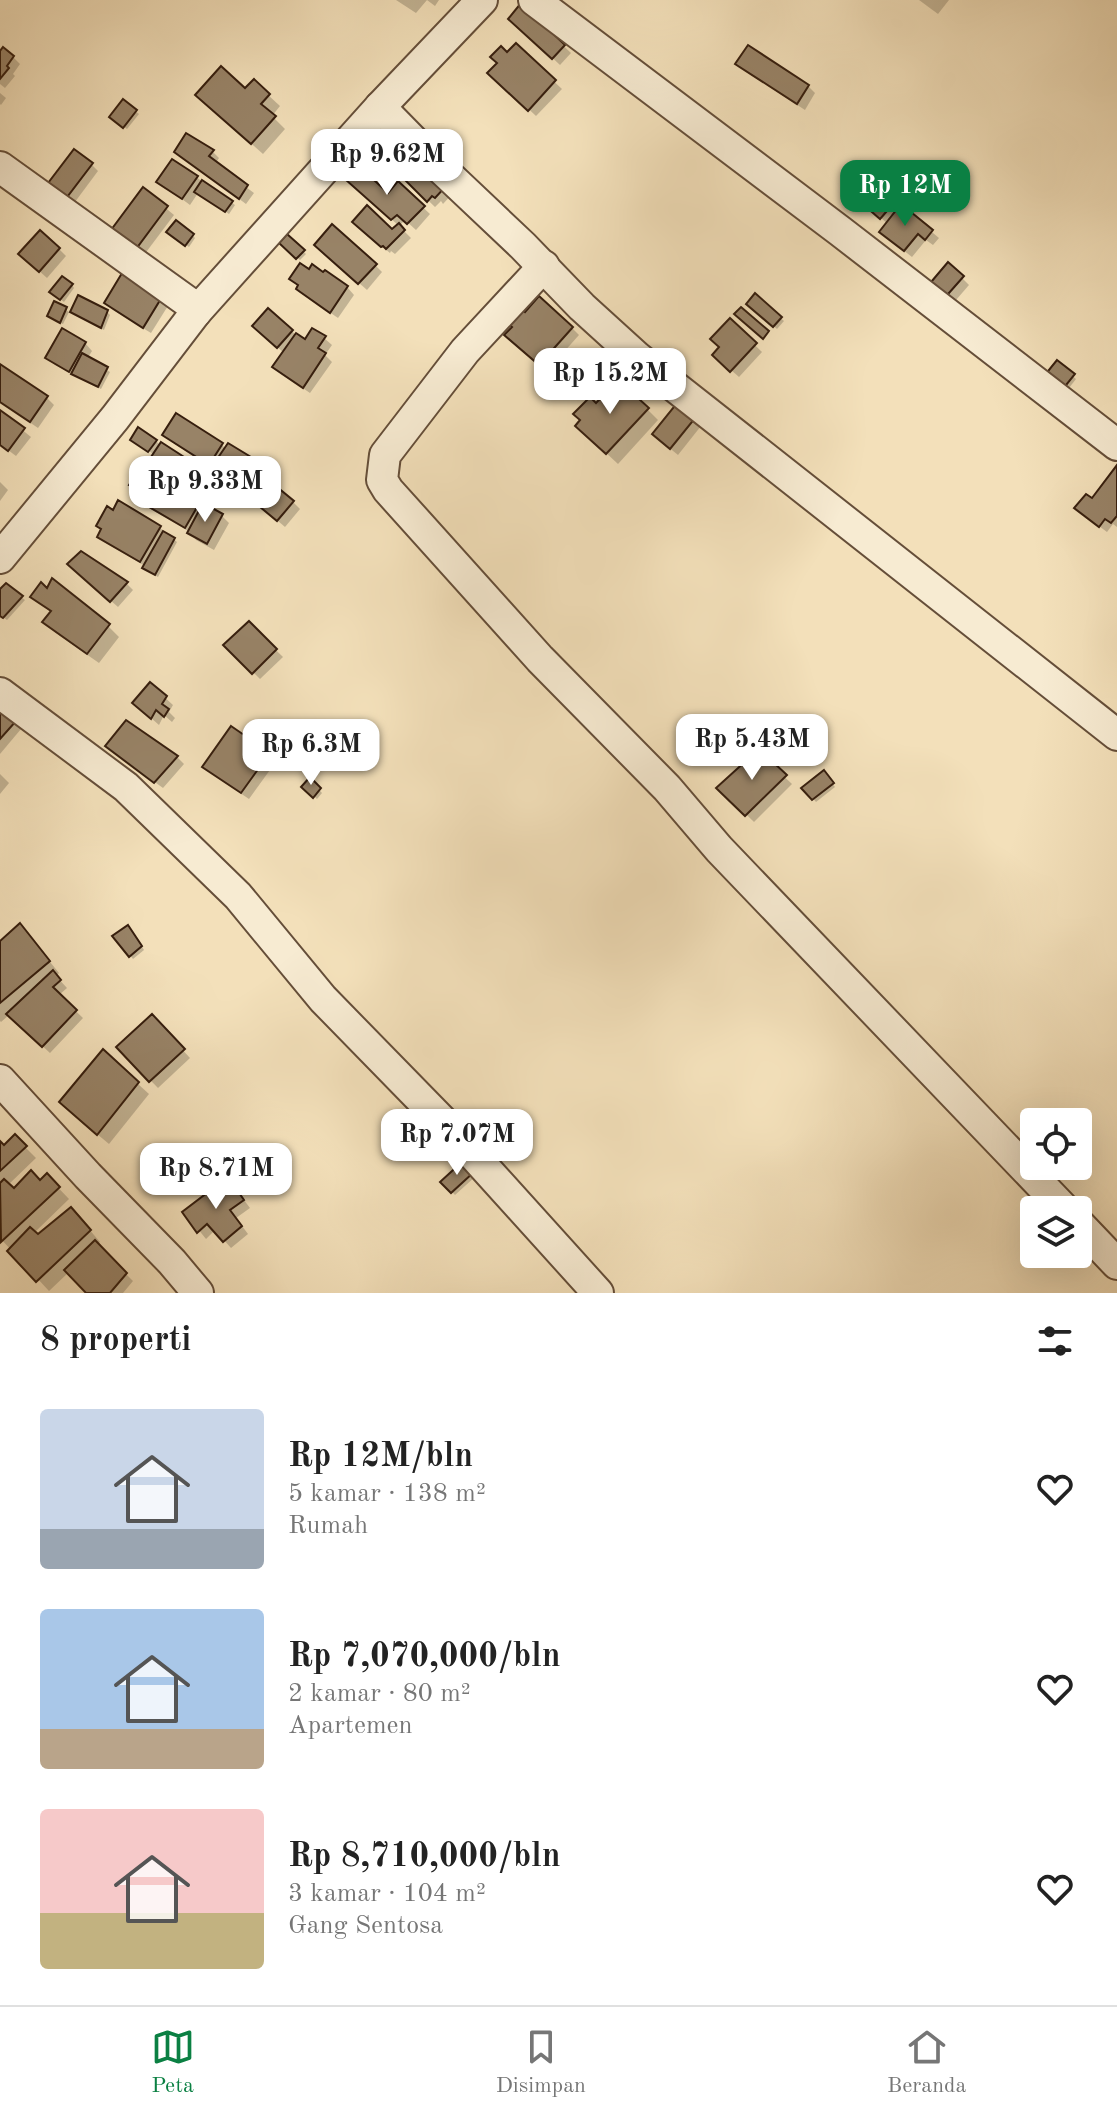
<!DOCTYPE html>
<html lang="id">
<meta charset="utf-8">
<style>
body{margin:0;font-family:"Old Standard TT",serif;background:#f6f6f6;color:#222;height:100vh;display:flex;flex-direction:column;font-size:30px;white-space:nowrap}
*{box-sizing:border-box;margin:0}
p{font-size:26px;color:#767676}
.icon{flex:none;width:44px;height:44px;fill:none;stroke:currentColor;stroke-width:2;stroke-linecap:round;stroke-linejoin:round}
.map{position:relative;height:1293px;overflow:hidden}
.sheet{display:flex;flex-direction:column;background:#fff;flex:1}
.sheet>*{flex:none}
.tools{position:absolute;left:1020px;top:1108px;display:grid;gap:16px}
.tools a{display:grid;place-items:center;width:72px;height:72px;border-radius:8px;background:#fff;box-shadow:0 8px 32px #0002;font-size:40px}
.price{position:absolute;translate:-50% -68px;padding:0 18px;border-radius:16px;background:#fff;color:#222;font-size:26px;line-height:52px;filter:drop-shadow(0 2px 4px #0008)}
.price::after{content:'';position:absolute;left:50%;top:48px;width:24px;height:18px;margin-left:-12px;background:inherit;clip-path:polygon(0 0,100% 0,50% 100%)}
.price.on{background:#0b8043;color:#fff}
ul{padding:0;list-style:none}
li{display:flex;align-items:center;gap:24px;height:200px;padding:0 40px}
li span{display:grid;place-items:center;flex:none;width:224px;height:160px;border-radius:8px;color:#555}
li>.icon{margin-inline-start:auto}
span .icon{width:96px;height:96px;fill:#fffc;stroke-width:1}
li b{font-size:34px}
h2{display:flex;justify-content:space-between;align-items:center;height:96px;padding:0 40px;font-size:34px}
.menu{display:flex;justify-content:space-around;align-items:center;height:112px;border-top:2px solid #e0e0e0;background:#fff;font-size:22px;color:#767676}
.menu a{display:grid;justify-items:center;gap:4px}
.menu .on{color:#0b8043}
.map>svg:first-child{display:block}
</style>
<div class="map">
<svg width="1117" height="1293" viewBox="0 0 1117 1293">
<rect width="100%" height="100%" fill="#f3e0ba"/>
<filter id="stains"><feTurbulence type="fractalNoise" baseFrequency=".0025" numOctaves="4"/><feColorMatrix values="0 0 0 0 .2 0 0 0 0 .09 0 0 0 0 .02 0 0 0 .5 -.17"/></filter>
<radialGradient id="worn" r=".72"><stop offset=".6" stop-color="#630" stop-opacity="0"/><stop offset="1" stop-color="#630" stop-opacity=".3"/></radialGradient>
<!-- shadow -->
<g fill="#0003">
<polygon points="396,0 439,0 435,6 427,0 416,13"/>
<polygon points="919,0 949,0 938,14"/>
<polygon points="521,6 571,53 560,65 511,19"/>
<polygon points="516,46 562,89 536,116 490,73"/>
<polygon points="748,48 808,86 815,93 805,110 745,71 738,64"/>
<polygon points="0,54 13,57 20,64 13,74 15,76 5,88 0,84"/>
<polygon points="254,82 280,106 272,116 285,129 263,154 209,106 245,91"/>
<polygon points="0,93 6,98 1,105 0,104"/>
<polygon points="123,102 139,114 127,129 114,120"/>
<polygon points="212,151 219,158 215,164 254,193 246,204 184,158"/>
<polygon points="382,152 401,169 390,187 369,167"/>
<polygon points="91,164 98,171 69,210 52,198"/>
<polygon points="196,177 235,205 229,214 198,193 190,205 159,182"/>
<polygon points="407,180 453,193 443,204 441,201 435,207"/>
<polygon points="398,184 430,214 416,230 405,220 399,226 411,238 395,254 391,251 390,253 361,229 392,232 399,226 356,187 384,196"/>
<polygon points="144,190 174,215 144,255 120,237"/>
<polygon points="899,197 906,204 903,208 939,238 933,245 926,240 912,257 889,239 888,224 867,206"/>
<polygon points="172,235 192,235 195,238 189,247"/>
<polygon points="287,237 306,254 300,260 282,243"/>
<polygon points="59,249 66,256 47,278 28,261"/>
<polygon points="324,252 375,265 382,272 367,290"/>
<polygon points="126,270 171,301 151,333 113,310 106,303"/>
<polygon points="962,278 969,285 950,307 935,295"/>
<polygon points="292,279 347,287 354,295 338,318 306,296"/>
<polygon points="72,285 74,288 64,302 55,295"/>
<polygon points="755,296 784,321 777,329 749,304"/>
<polygon points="55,303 69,312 63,324 52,319"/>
<polygon points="268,310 296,335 306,342 324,338 332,345 325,355 332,362 310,393 282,374 275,367 284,353 262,333"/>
<polygon points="107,312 110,315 104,330 76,315"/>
<polygon points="525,315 572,328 579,335 547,371 514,342"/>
<polygon points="730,321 762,352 739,377 722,362 721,348"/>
<polygon points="85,343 92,351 87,359 110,372 101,389 55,365 47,358"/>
<polygon points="1057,363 1076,379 1062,397"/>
<polygon points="0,367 47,398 54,405 38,428 0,402"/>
<polygon points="678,405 701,426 678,455 661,441"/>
<polygon points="597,406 647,409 658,420 618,464 589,437"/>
<polygon points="0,412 31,437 16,456 0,444"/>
<polygon points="165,435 221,444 226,449 249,459 257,466 242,488 172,442"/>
<polygon points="156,441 161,446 214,478 221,486 213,497 161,464 155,455 135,442"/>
<polygon points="1117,469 1117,527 1113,524 1107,532 1084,515 1092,501"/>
<polygon points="0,482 8,490 0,501"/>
<polygon points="132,484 202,499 209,506 208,508 222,516 229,523 214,550 196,540 190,532 142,504 135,497 138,491"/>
<polygon points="293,502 300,509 285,527 264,509"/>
<polygon points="119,503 160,528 177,542 158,577 148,571 145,566 106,543 99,536"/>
<polygon points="77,571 126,583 133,590 118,607"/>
<polygon points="6,586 25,600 7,620 0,615 0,592"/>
<polygon points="33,597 108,626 119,637 99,663 56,633 45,622 52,613"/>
<polygon points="249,624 283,657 260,679 226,645"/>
<polygon points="150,684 173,705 169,712 175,718 172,722 164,715 159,725 142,710"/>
<polygon points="0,711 21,729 0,754"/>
<polygon points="251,729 275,746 268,756 275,763 249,799 212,774 205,767 244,738"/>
<polygon points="758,752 792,784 754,822 719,788"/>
<polygon points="115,753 177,757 184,764 163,788"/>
<polygon points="824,773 835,787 816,802 804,788"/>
<polygon points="0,774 9,783 0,794"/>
<polygon points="310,780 322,793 317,799 304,787"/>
<polygon points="20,925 59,973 56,976 67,988 59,995 83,1018 50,1053 9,1015 1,1022 0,1021 0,944"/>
<polygon points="131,930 144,950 133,959 115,937"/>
<polygon points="152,1017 190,1058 158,1088 118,1047"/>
<polygon points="103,1052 149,1094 109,1144 72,1113"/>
<polygon points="15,1137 36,1158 8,1185 14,1190 40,1183 47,1176 69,1199 34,1233 38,1236 82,1221 100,1242 97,1245 133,1281 123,1293 89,1293 69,1272 49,1291 0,1238 0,1144 4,1147"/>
<polygon points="463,1164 476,1176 455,1195 443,1182"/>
<polygon points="228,1179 250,1208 236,1218 248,1234 231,1248 215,1230 206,1239 185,1213"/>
</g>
<!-- building -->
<g fill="#988367" stroke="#361e0e" stroke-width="2">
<polygon points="521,3 565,45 552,59 508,19"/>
<polygon points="516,43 556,80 528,111 487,73 497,63 490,57 501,46 507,52"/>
<polygon points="748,45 809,85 797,104 735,64"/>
<polygon points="3,47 14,56 7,66 9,68 0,79 0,51"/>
<polygon points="221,66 245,88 254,79 270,94 261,104 276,116 251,144 195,95"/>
<polygon points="123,99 137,110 123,128 109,117"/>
<polygon points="186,133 214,150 209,156 248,185 239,199 174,152"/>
<polygon points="74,149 93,163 61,205 42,191"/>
<polygon points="381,149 399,165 386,186 366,167"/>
<polygon points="416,157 447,185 435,198 432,196 427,202 405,180 409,175 404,171"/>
<polygon points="172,159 198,176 182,199 156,182"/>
<polygon points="359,166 388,193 398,181 425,206 407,224 397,215 391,220 346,180"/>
<polygon points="877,175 900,196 880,219 857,199"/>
<polygon points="202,180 233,201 225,212 194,192"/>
<polygon points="143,187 168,206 136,249 111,230"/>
<polygon points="901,204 933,230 925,240 918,234 904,251 879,232"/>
<polygon points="367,205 392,229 399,223 405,230 386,249 383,246 381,247 352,222"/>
<polygon points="176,220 194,234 185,246 166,232"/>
<polygon points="332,224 377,264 358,284 314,245"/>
<polygon points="40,230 60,248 39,272 18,254"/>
<polygon points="287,234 305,250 296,259 279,243"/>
<polygon points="948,262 964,276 941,302 926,288"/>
<polygon points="300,263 309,269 312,264 323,272 325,270 348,286 330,313 296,289 298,285 289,279"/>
<polygon points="125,268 165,292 143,328 104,303"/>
<polygon points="62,276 73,284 60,300 49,292"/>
<polygon points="755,293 782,317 773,327 746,304"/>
<polygon points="78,295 108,310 101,328 70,312"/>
<polygon points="539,296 573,327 539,365 504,335 512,327 505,321 519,307 525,312"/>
<polygon points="54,301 67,307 60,323 47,316"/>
<polygon points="741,307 769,331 763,339 734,314"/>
<polygon points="268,308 293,330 277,348 252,326"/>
<polygon points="730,318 757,343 730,372 712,355 719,347 710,339"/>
<polygon points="62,328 86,342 69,372 45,358"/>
<polygon points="312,328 326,336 318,348 326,353 303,388 272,367 296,333 305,339"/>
<polygon points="82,353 108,367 98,387 71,374"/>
<polygon points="1057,360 1075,374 1058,395 1040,381"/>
<polygon points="0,364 48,396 30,422 0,402"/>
<polygon points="618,380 649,408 606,454 575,426 580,420 573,414 590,397 596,403"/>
<polygon points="677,403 696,417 670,449 652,434"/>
<polygon points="0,410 25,428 8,451 0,445"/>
<polygon points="176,413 223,443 209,465 162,435"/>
<polygon points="138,427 157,440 148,452 130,440"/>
<polygon points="161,442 215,477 206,492 151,457"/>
<polygon points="228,443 251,457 234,483 211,468"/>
<polygon points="1117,465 1117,516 1111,523 1105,519 1099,527 1074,508 1086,494 1092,498"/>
<polygon points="140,467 147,472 150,467 203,497 185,528 132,497 137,489 129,485"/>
<polygon points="271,482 294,501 277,521 254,502"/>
<polygon points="118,500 161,526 140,562 97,537 101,529 96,526 107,506 113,510"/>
<polygon points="203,503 223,514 207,544 187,533"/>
<polygon points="163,531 175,538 155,575 142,568"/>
<polygon points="81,551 128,582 110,602 67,564"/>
<polygon points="52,578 110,624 87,654 42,622 51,611 30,597 41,582 47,588"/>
<polygon points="6,583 23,596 3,618 0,616 0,589"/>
<polygon points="249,621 277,649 252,674 223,645"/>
<polygon points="150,682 167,696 162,704 169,709 164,717 156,710 151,719 132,703"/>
<polygon points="0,708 16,721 0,739"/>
<polygon points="126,720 178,756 154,783 105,746"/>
<polygon points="231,726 244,735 251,726 269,738 262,747 269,754 241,793 202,767"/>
<polygon points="759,749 787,775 745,816 716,788"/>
<polygon points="824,770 834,783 812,800 801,788"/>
<polygon points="310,777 321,788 313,798 301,787"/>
<polygon points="20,923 50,961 0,1003 0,941"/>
<polygon points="128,925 142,946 129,957 112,936"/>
<polygon points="53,970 61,980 53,987 77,1010 42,1047 6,1014"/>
<polygon points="152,1014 185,1049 149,1082 116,1047"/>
<polygon points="103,1049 139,1082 97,1135 59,1102"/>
<polygon points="15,1134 27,1146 0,1171 0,1141 4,1145"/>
<polygon points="463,1161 474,1172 451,1193 440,1182"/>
<polygon points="31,1170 40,1180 47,1173 60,1187 1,1242 0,1183 4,1179 14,1188"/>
<polygon points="228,1177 244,1200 230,1210 242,1226 223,1242 207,1224 197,1233 182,1212"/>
<polygon points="71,1207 91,1230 36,1282 7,1251 30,1227 38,1234"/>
<polygon points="95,1240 127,1273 110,1293 86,1293 64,1270"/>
</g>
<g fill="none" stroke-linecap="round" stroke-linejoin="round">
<!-- minor casing -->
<g stroke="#654e39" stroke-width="34">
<g id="minor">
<polyline points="534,0 840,231 1117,445"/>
<polyline points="380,107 430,158 523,246 582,307 637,357 1117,735"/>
<polyline points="0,167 188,302 196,312"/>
<polyline points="544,266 465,351 385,455 382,480 388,490 540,659 667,788 719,849 1065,1210"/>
<polyline points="0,558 115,418 196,312 380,107 482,0"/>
<polyline points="0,693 126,787 238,896 323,999 448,1127 598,1293"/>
<polyline points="0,1080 88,1176 172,1262 198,1293"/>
<polyline points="1078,1223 1117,1264"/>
</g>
</g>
<!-- minor -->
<use href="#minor" stroke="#f7ebd2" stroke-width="30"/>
</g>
<rect width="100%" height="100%" filter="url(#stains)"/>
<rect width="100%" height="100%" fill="url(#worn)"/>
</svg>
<div class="tools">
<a><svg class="icon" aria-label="locate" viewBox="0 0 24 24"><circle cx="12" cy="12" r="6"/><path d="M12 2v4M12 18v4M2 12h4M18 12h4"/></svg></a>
<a><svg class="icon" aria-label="layers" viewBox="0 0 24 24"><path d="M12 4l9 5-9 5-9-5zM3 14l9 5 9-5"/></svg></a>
</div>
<b class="price" style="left:387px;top:197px">Rp 9.62M</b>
<b class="price on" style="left:905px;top:228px">Rp 12M</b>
<b class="price" style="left:610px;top:416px">Rp 15.2M</b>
<b class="price" style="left:205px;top:524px">Rp 9.33M</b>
<b class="price" style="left:752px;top:782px">Rp 5.43M</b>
<b class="price" style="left:311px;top:787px">Rp 6.3M</b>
<b class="price" style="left:457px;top:1177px">Rp 7.07M</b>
<b class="price" style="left:216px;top:1211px">Rp 8.71M</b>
</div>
<section class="sheet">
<h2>8 properti<svg class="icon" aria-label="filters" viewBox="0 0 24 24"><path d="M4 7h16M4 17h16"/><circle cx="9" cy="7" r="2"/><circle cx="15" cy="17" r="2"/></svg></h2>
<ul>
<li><span style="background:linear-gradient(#c9d6e8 75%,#9aa5b1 0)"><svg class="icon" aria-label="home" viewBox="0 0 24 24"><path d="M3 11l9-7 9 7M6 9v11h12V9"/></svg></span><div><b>Rp 12M/bln</b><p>5 kamar · 138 m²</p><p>Rumah</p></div><svg class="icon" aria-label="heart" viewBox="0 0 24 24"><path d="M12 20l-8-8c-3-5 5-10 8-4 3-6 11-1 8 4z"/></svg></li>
<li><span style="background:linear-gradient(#a9c7e8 75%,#b9a48a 0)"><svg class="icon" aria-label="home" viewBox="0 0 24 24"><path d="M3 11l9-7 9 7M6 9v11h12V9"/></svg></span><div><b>Rp 7,070,000/bln</b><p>2 kamar · 80 m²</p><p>Apartemen</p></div><svg class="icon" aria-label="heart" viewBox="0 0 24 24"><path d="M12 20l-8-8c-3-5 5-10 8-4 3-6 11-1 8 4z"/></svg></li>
<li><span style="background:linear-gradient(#f6c9c9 65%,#c2b280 0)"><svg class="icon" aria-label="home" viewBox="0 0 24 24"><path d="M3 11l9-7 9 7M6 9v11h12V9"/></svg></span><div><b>Rp 8,710,000/bln</b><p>3 kamar · 104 m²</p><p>Gang Sentosa</p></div><svg class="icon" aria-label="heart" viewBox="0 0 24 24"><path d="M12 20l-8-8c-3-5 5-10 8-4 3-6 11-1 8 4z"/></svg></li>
</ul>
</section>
<nav class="menu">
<a class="on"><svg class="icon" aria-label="map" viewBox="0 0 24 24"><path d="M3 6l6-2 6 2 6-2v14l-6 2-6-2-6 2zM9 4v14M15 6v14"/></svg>Peta</a>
<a><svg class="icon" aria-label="saved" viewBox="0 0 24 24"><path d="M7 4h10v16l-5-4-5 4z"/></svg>Disimpan</a>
<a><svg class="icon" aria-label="home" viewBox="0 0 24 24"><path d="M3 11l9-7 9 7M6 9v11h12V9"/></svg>Beranda</a>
</nav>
